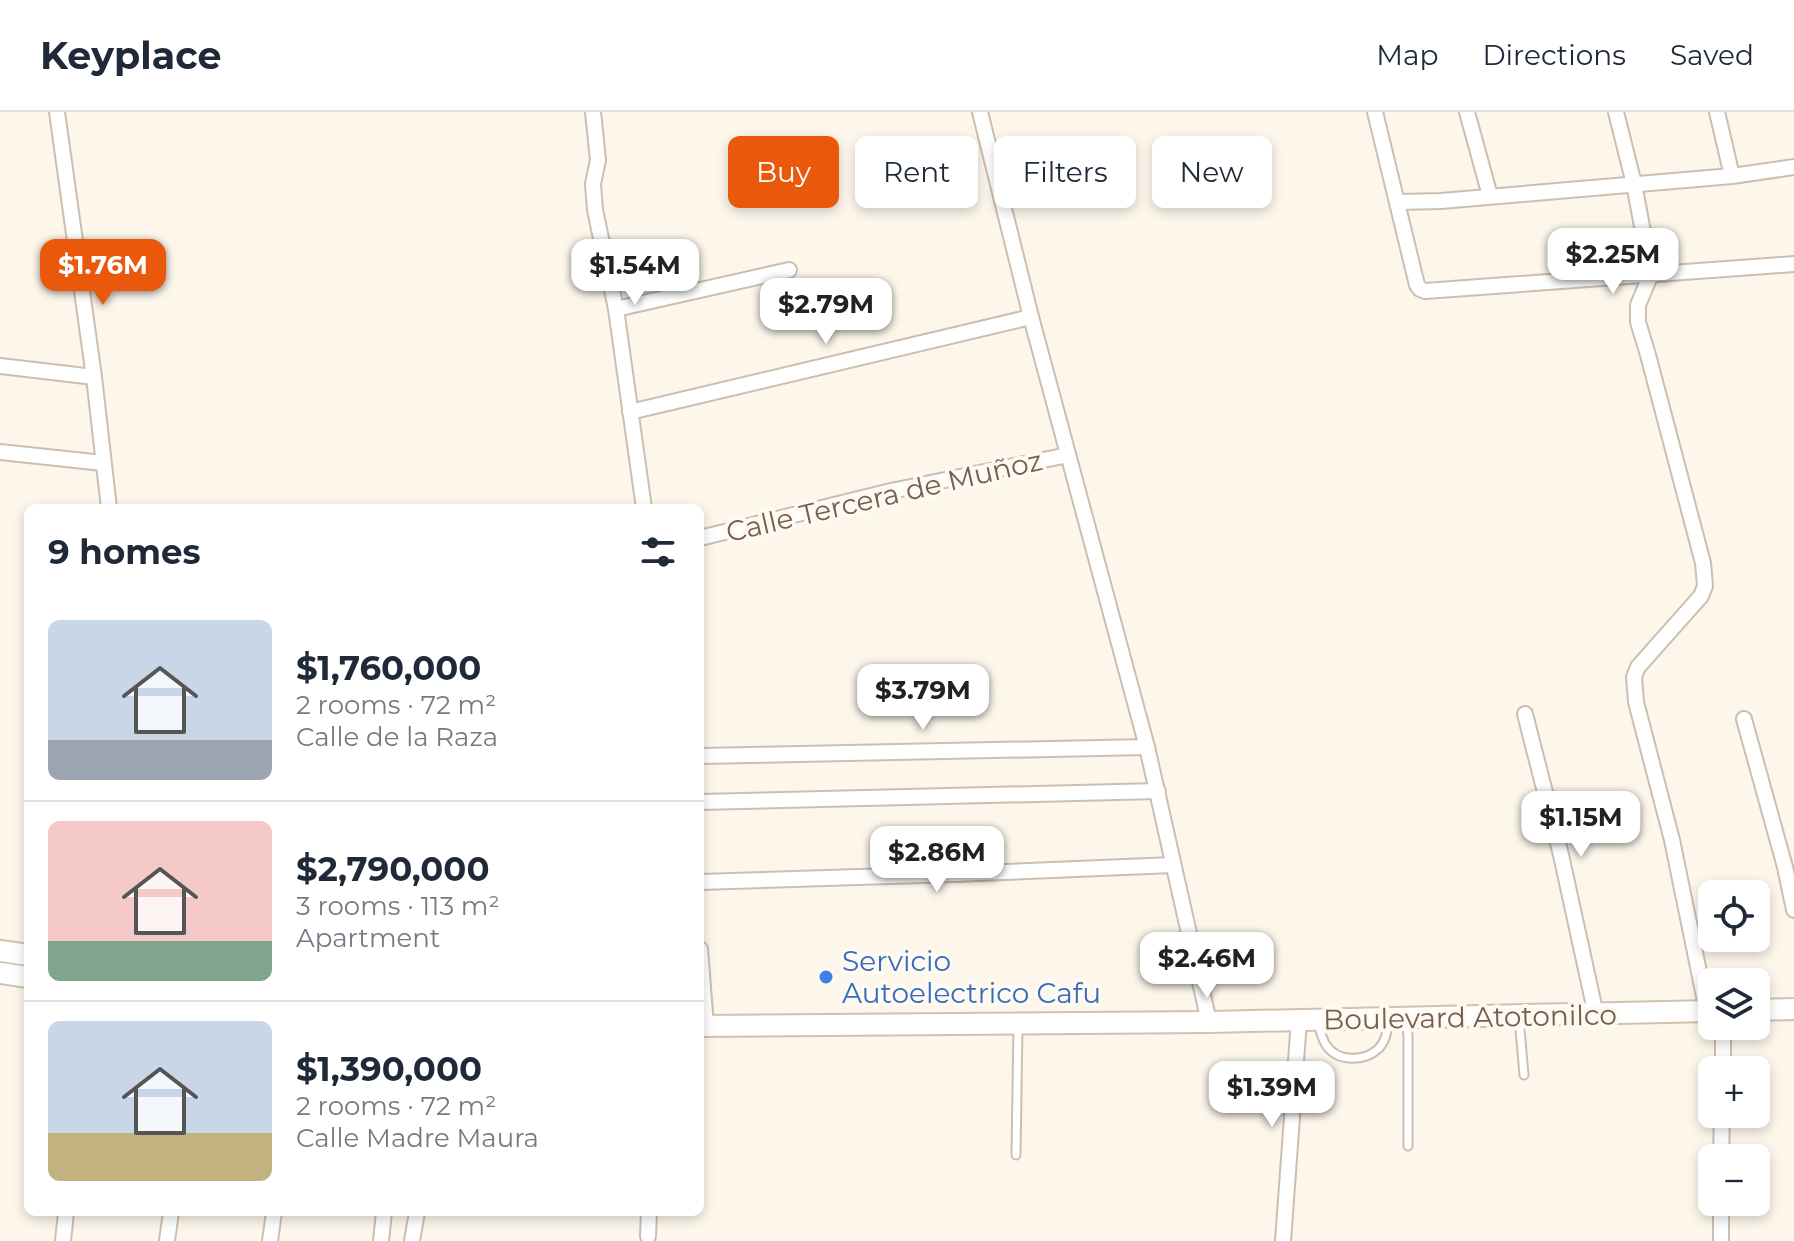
<!DOCTYPE html>
<meta charset="utf-8">
<style>
body{margin:0;font-family:Montserrat,sans-serif;background:#f2f2f3;color:#1f2937;height:100vh;display:flex;flex-direction:column;font-size:30px;white-space:nowrap}
*{box-sizing:border-box;margin:0}
p{font-size:26px;color:#747a83}
.icon{flex:none;width:44px;height:44px;fill:none;stroke:currentColor;stroke-width:2;stroke-linecap:round;stroke-linejoin:round}
.map{position:relative;flex:1;overflow:hidden}
.details{position:absolute;left:24px;top:392px;width:680px;height:712px;display:flex;flex-direction:column;background:#fff;border-radius:12px;box-shadow:0 4px 12px #0003}
.details>*{flex:none}
.hud{position:absolute;left:728px;top:24px;width:760px;height:72px;display:flex;gap:16px}
.controls{position:absolute;left:1698px;top:768px;display:grid;gap:16px}
.controls a{display:grid;place-items:center;width:72px;height:72px;border-radius:12px;background:#fff;box-shadow:0 4px 12px #0003;font-size:40px}
.price{position:absolute;translate:-50% -68px;padding:0 18px;border-radius:16px;background:#fff;color:#222;font-size:26px;line-height:52px;filter:drop-shadow(0 2px 4px #0008)}
.price::after{content:'';position:absolute;left:50%;top:48px;width:24px;height:18px;margin-left:-12px;background:inherit;clip-path:polygon(0 0,100% 0,50% 100%)}
.price.active{background:#ea580c;color:#fff}
ul{padding:0;list-style:none}
li{display:flex;align-items:center;gap:24px;height:200px;padding:0 24px}
li+li{border-top:2px solid #e0e1e3}
li span{display:grid;place-items:center;flex:none;width:224px;height:160px;border-radius:12px;color:#555}
li>.icon{margin-inline-start:auto}
span .icon{width:96px;height:96px;fill:#fffc;stroke-width:1}
li b{font-size:34px}
h2{display:flex;justify-content:space-between;align-items:center;height:96px;padding:0 24px;font-size:34px}
.chip{padding:0 28px;border-radius:12px;background:#fff;box-shadow:0 4px 12px #0003;font-size:28px;line-height:72px}
.chip.active{background:#ea580c;color:#fff}
header{display:flex;align-items:center;gap:48px;box-sizing:border-box;height:112px;padding:0 40px;background:#fff;border-bottom:2px solid #e0e1e3}
header strong{font-size:38px}
nav{display:flex;gap:44px;margin-inline-start:auto;font-size:28px}
.map>svg:first-child{display:block}
</style>
<header>
<strong>Keyplace</strong>
<nav><a>Map</a><a>Directions</a><a>Saved</a></nav>
</header>
<div class="map">
<svg width="1794" height="1129" viewBox="0 0 1794 1129">
<rect width="100%" height="100%" fill="#fcf6eb"/>
<g fill="none" stroke-linecap="round" stroke-linejoin="round">
<!-- lane casing -->
<g stroke="#cebeb0" stroke-width="11">
<g id="lane">
<polyline points="1519,906 1524,963"/>
<polyline points="1406,907 1408,924 1408,1034"/>
<path d="M 1317,910 C 1320,917 1322,927 1326,933 C 1337,950 1364,950 1378,937 C 1386,930 1387,918 1389,908"/>
<polyline points="1016,1043 1018,913"/>
</g>
</g>
<!-- street casing -->
<g stroke="#cebeb0" stroke-width="18">
<g id="street">
<polyline points="57,0 94,265 109,396"/>
<polyline points="593,0 598,48 593,72 595,98 616,197 644,396"/>
<polyline points="980,0 1031,205 1147,635 1209,910"/>
<polyline points="1375,0 1417,173 1420,177 1425,179 1794,152"/>
<polyline points="1467,0 1490,84"/>
<polyline points="1616,0 1634,72 1651,162 1638,193 1638,210 1648,243 1703,451 1705,474 1701,484 1638,555 1634,565 1636,590 1672,728 1707,899"/>
<polyline points="1717,0 1732,64"/>
<polyline points="1398,90 1441,89 1732,64 1794,55"/>
<polyline points="616,197 789,158"/>
<polyline points="0,254 94,265"/>
<polyline points="630,300 1031,205"/>
<polyline points="0,340 103,351"/>
<polyline points="700,426 891,379 1068,343"/>
<polyline points="1525,602 1561,743 1596,903"/>
<polyline points="1744,607 1785,755 1794,798"/>
<polyline points="700,644 1147,635"/>
<polyline points="700,690 1158,679"/>
<polyline points="700,770 955,762 1173,753"/>
<polyline points="700,837 706,914"/>
<polyline points="1723,958 1723,914"/>
<polyline points="1721,1046 1722,1002"/>
<polyline points="648,1124 649,1100"/>
<polyline points="63,1129 66,1100"/>
<polyline points="167,1129 171,1100"/>
<polyline points="270,1129 274,1100"/>
<polyline points="381,1129 384,1100"/>
<polyline points="412,1129 417,1100"/>
<polyline points="1283,1129 1299,908"/>
<polyline points="1721,1129 1721,1090"/>
</g>
</g>
<!-- secondary casing -->
<g stroke="#d3c0b0" stroke-width="24">
<g id="secondary">
<polyline points="0,839 28,843"/>
<polyline points="0,861 28,865"/>
<polyline points="1756,898 1794,897"/>
<polyline points="700,914 1209,910 1712,899"/>
</g>
</g>
<!-- lane -->
<use href="#lane" stroke="#fff" stroke-width="7"/>
<!-- street -->
<use href="#street" stroke="#fff" stroke-width="14"/>
<!-- secondary -->
<use href="#secondary" stroke="#fff" stroke-width="20"/>
</g>
<!-- markers -->
<circle fill="#3f7fe0" stroke="#fef9f1" stroke-width="3" cx="826" cy="865" r="8"/>
<g text-anchor="middle" stroke-width="8" stroke-linejoin="round" paint-order="stroke">
<!-- street labels -->
<g font-size="28" fill="#765d4e" stroke="#fef9f1">
<text transform="translate(884 384) rotate(-13)" y="10">Calle Tercera de Muñoz</text>
<text transform="translate(1470 905) rotate(-1)" y="10">Boulevard Atotonilco</text>
</g>
<!-- shop labels -->
<g font-size="28" fill="#366cbe" stroke="#fef9f1" text-anchor="start">
<text x="842" y="859">Servicio<tspan x="842" dy="32">Autoelectrico Cafu</tspan></text>
</g>
</g>
</svg>
<div class="controls">
<a><svg class="icon" aria-label="locate" viewBox="0 0 24 24"><circle cx="12" cy="12" r="6"/><path d="M12 2v4M12 18v4M2 12h4M18 12h4"/></svg></a>
<a><svg class="icon" aria-label="layers" viewBox="0 0 24 24"><path d="M12 4l9 5-9 5-9-5zM3 14l9 5 9-5"/></svg></a>
<a>+</a>
<a>−</a>
</div>
<b class="price" style="left:1613px;top:184px">$2.25M</b>
<b class="price active" style="left:103px;top:195px">$1.76M</b>
<b class="price" style="left:635px;top:195px">$1.54M</b>
<b class="price" style="left:826px;top:234px">$2.79M</b>
<b class="price" style="left:923px;top:620px">$3.79M</b>
<b class="price" style="left:1581px;top:747px">$1.15M</b>
<b class="price" style="left:937px;top:782px">$2.86M</b>
<b class="price" style="left:1207px;top:888px">$2.46M</b>
<b class="price" style="left:1272px;top:1017px">$1.39M</b>
<div class="hud">
<a class="chip active">Buy</a>
<a class="chip">Rent</a>
<a class="chip">Filters</a>
<a class="chip">New</a>
</div>
<section class="details">
<h2>9 homes<svg class="icon" aria-label="filters" viewBox="0 0 24 24"><path d="M4 7h16M4 17h16"/><circle cx="9" cy="7" r="2"/><circle cx="15" cy="17" r="2"/></svg></h2>
<ul>
<li><span style="background:linear-gradient(#c9d6e8 75%,#9aa5b1 0)"><svg class="icon" aria-label="home" viewBox="0 0 24 24"><path d="M3 11l9-7 9 7M6 9v11h12V9"/></svg></span><div><b>$1,760,000</b><p>2 rooms · 72 m²</p><p>Calle de la Raza</p></div></li>
<li><span style="background:linear-gradient(#f6c9c9 75%,#7fa58c 0)"><svg class="icon" aria-label="home" viewBox="0 0 24 24"><path d="M3 11l9-7 9 7M6 9v11h12V9"/></svg></span><div><b>$2,790,000</b><p>3 rooms · 113 m²</p><p>Apartment</p></div></li>
<li><span style="background:linear-gradient(#c9d6e8 70%,#c2b280 0)"><svg class="icon" aria-label="home" viewBox="0 0 24 24"><path d="M3 11l9-7 9 7M6 9v11h12V9"/></svg></span><div><b>$1,390,000</b><p>2 rooms · 72 m²</p><p>Calle Madre Maura</p></div></li>
</ul>
</section>
</div>
